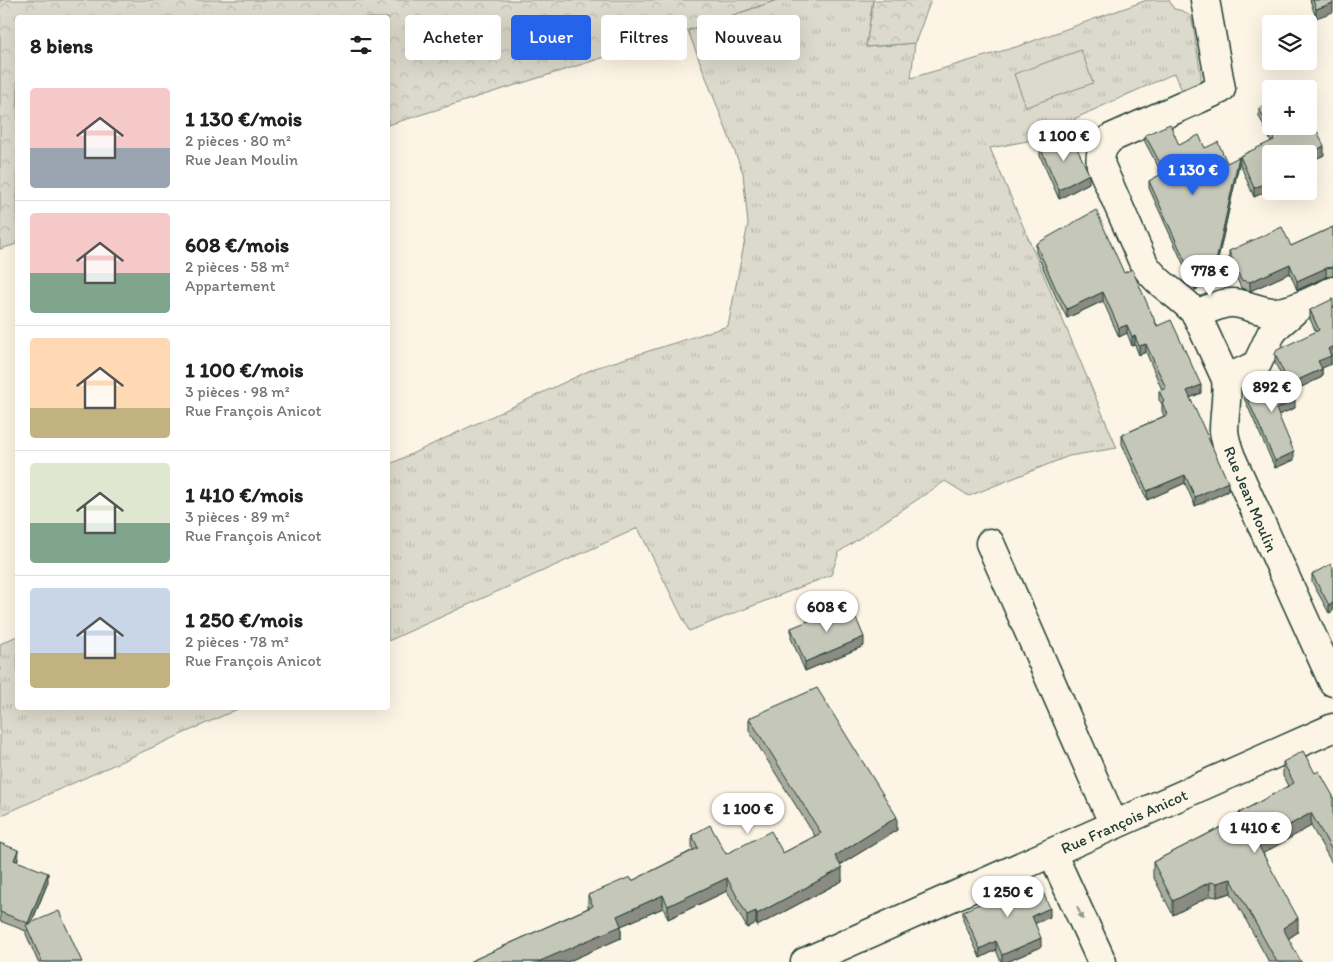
<!DOCTYPE html>
<html lang="fr">
<meta charset="utf-8">
<style>
body{margin:0;font-family:Itim,sans-serif;background:#f2f2f2;color:#202124;height:100vh;display:flex;flex-direction:column;font-size:19px;white-space:nowrap}
*{box-sizing:border-box;margin:0}
p{font-size:16px;color:#757577}
.icon{flex:none;width:28px;height:28px;fill:none;stroke:currentColor;stroke-width:2;stroke-linecap:round;stroke-linejoin:round}
.map{position:relative;flex:1;overflow:hidden}
.sheet{position:absolute;left:15px;top:15px;width:375px;height:695px;display:flex;flex-direction:column;background:#fff;border-radius:5px;box-shadow:0 5px 20px #0002}
.sheet>*{flex:none}
.guide{position:absolute;left:405px;top:15px;width:475px;height:45px;display:flex;gap:10px}
.controls{position:absolute;left:1262px;top:15px;display:grid;gap:10px}
.controls a{display:grid;place-items:center;width:55px;height:55px;border-radius:5px;background:#fff;box-shadow:0 5px 20px #0002;font-size:25px}
.price{position:absolute;translate:-50% -42px;padding:0 11px;border-radius:18px;background:#fff;color:#222;font-size:16px;line-height:32px;filter:drop-shadow(0 1px 2px #0008)}
.price::after{content:'';position:absolute;left:50%;top:30px;width:15px;height:11px;margin-left:-8px;background:inherit;clip-path:polygon(0 0,100% 0,50% 100%)}
.price.active{background:#2563eb;color:#fff}
ul{padding:0;list-style:none}
li{display:flex;align-items:center;gap:15px;height:125px;padding:0 15px}
li+li{border-top:1px solid #e0e0e0}
li span{display:grid;place-items:center;flex:none;width:140px;height:100px;border-radius:5px;color:#555}
li>.icon{margin-inline-start:auto}
span .icon{width:60px;height:60px;fill:#fffc;stroke-width:1}
li b{font-size:21px}
h2{display:flex;justify-content:space-between;align-items:center;height:60px;padding:0 15px;font-size:21px}
.chip{padding:0 18px;border-radius:5px;background:#fff;box-shadow:0 5px 20px #0002;font-size:18px;line-height:45px}
.chip.active{background:#2563eb;color:#fff}
.map>svg:first-child{display:block}
</style>
<div class="map">
<svg width="1333" height="962" viewBox="0 0 1333 962">
<defs>
<pattern id="grass-tufts" width="24" height="20" patternUnits="userSpaceOnUse" patternTransform="scale(1.25)"><rect width="24" height="20" fill="#dcdacc"/><path d="M3 7l-1-3M5 7V3M7 7l1-3M15 17l-1-3M17 17v-4M19 17l1-3" fill="none" stroke="#bcbcb0"/></pattern>
<pattern id="forest-crowns" width="20" height="18" patternUnits="userSpaceOnUse" patternTransform="scale(1.25)"><rect width="20" height="18" fill="#dcdacc"/><path d="M2 6a3 3 0 1 1 6 0M12 15a3 3 0 1 1 6 0" fill="none" stroke="#bcbcb0"/></pattern>
</defs>
<rect width="100%" height="100%" fill="#fcf5e5"/>
<filter id="ink" filterUnits="userSpaceOnUse"><feTurbulence type="fractalNoise" baseFrequency=".02" numOctaves="2"/><feDisplacementMap in="SourceGraphic" scale="10" xChannelSelector="R" yChannelSelector="G"/><feConvolveMatrix kernelMatrix="1 2 1 2 8 2 1 2 1" color-interpolation-filters="sRGB"/></filter>
<g filter="url(#ink)">
<!-- grass -->
<g fill="url(#grass-tufts)" stroke="#7e8c80">
<path d="M 777,0 L 873,0 L 866,47 L 915,43 L 911,78 L 1019,46 L 1147,0 L 1169,0 L 1174,9 C 1182,10 1187,12 1192,19 L 1201,75 L 1201,79 L 1197,84 L 1182,91 L 1175,73 L 1076,118 L 1066,130 L 1049,137 L 990,148 L 1117,448 L 1069,456 L 969,496 L 945,481 L 839,552 L 831,575 L 689,631 L 638,528 L 388,641 L 388,465 L 595,368 L 728,326 L 748,224 L 743,173 L 688,31 Z"/>
<polygon points="17,636 18,708 240,708 0,816 0,644"/>
</g>
<!-- forest -->
<g fill="url(#forest-crowns)" stroke="#7e8c80">
<path d="M 0,0 L 777,0 C 648,45 518,84 388,125 L 388,18 L 18,18 L 17,244 L 0,249 Z"/>
<polygon points="873,0 931,0 915,43 866,47"/>
</g>
<!-- garden -->
<polygon fill="#dcdacc" stroke="#7e8c80" points="1081,50 1093,83 1026,107 1014,74"/>
<g fill="none" stroke-linecap="round" stroke-linejoin="round">
<!-- minor casing -->
<g stroke="#1f3d34" stroke-width="31">
<g id="minor">
<path d="M 1205,0 L 1221,89 L 1111,138 C 1102,147 1099,154 1101,166 L 1144,264 C 1159,287 1180,294 1196,314 L 1226,379 C 1228,397 1224,413 1224,431 C 1225,440 1228,449 1231,457 L 1333,682"/>
<path d="M 1196,314 C 1208,310 1221,302 1233,303 C 1247,304 1260,312 1275,312 C 1295,311 1315,299 1333,291"/>
<polyline points="1226,379 1252,367 1257,364 1271,334 1278,325 1300,306"/>
<polyline points="990,543 1114,825"/>
<polyline points="1052,853 1102,962"/>
<polyline points="805,962 1333,728"/>
</g>
</g>
<!-- minor -->
<use href="#minor" stroke="#fcf5e5" stroke-width="28"/>
</g>
<!-- wall -->
<g fill="#a9ab9f" stroke="#1f3d34">
<polygon points="1310,0 1333,0 1316,18"/>
<polygon points="1259,108 1324,155 1309,162 1309,154 1271,154 1271,189 1254,197 1240,164 1240,156 1271,142 1259,116"/>
<polygon points="1145,135 1179,145 1205,148 1227,163 1239,164 1213,282 1195,290 1149,188 1149,181 1162,174 1145,142"/>
<polygon points="1040,147 1072,147 1089,183 1059,199 1040,156"/>
<polygon points="1333,227 1333,276 1326,277 1297,290 1290,273 1250,291 1241,288 1229,260 1229,251 1291,246"/>
<polygon points="1036,244 1124,273 1201,393 1190,398 1228,491 1195,506 1185,483 1147,500 1122,444 1122,435 1164,416 1162,411 1162,404 1159,400 1159,391 1162,390 1146,352 1139,355 1135,345 1132,346 1127,333 1119,337 1103,301 1067,318 1056,297 1036,252"/>
<polygon points="1310,310 1331,356 1331,364 1322,368 1322,377 1291,392 1295,408 1278,415 1294,460 1275,468 1244,398 1244,391 1281,375 1275,363 1275,354 1316,332 1310,319"/>
<polygon points="1333,568 1333,611 1329,613 1312,582 1312,574"/>
<polygon points="791,628 864,646 805,671 791,638"/>
<polygon points="749,718 897,830 840,865 842,881 757,926 756,923 747,928 727,891 668,919 663,908 621,926 621,938 567,962 469,962 588,908 588,895 632,881 693,850 692,848 692,835 726,854 783,853 815,836 749,731"/>
<polygon points="1283,762 1315,773 1333,796 1333,865 1311,826 1263,853 1298,932 1288,939 1301,962 1269,962 1231,893 1217,897 1210,896 1173,915 1153,876 1153,862 1239,818 1239,813 1288,786 1283,776"/>
<polygon points="0,843 18,859 17,861 48,882 32,922 82,962 38,962 26,934 26,931 0,921"/>
<polygon points="963,911 1050,917 1035,923 1041,947 1007,962 1001,962 996,950 980,958 963,920"/>
</g>
<!-- shaded-wall -->
<g fill="#8a8b82" stroke="#1f3d34">
<polygon points="1333,3 1333,12 1316,18 1316,9"/>
<polygon points="1324,146 1324,155 1309,162 1309,154"/>
<polygon points="1239,157 1239,164 1213,282 1195,290 1195,283"/>
<polygon points="1089,174 1089,183 1059,199 1059,190"/>
<polygon points="1271,181 1271,189 1254,197 1254,188"/>
<polygon points="1290,264 1290,273 1250,291 1250,282"/>
<polygon points="1326,268 1326,277 1297,290 1297,281"/>
<polygon points="1103,292 1103,301 1067,318 1067,309"/>
<polygon points="1127,325 1127,333 1119,337 1119,328"/>
<polygon points="1135,336 1135,345 1132,346 1132,337"/>
<polygon points="1146,344 1146,352 1139,355 1139,346"/>
<polygon points="1333,346 1333,355 1331,356 1331,364 1318,370 1318,361 1328,349"/>
<polygon points="1322,369 1322,377 1289,393 1289,384"/>
<polygon points="1201,385 1201,393 1187,399 1187,391"/>
<polygon points="1295,400 1295,408 1276,416 1276,409"/>
<polygon points="1294,452 1294,460 1275,468 1275,461"/>
<polygon points="1185,475 1185,483 1147,500 1147,491"/>
<polygon points="1228,482 1228,491 1195,506 1195,497"/>
<polygon points="1333,603 1333,611 1329,613 1329,605"/>
<polygon points="864,637 864,646 805,671 805,662"/>
<polygon points="1311,813 1311,826 1257,857 1257,843"/>
<polygon points="897,817 897,830 835,868 835,856"/>
<polygon points="18,850 18,859 14,868 14,860"/>
<polygon points="842,868 842,881 757,926 757,914"/>
<polygon points="48,873 48,882 28,931 28,923"/>
<polygon points="727,878 727,891 668,919 668,906"/>
<polygon points="1231,879 1231,893 1217,897 1217,883"/>
<polygon points="1210,882 1210,896 1173,915 1173,901"/>
<polygon points="663,895 663,908 621,926 621,938 567,962 538,962 617,916"/>
<polygon points="1050,908 1050,917 1032,925 1032,916"/>
<polygon points="756,911 756,923 747,928 747,915"/>
<polygon points="1298,918 1298,932 1283,942 1283,928"/>
<polygon points="1041,938 1041,947 1007,962 1002,962 1002,955"/>
<polygon points="996,941 996,950 980,958 980,949"/>
</g>
<!-- building -->
<g fill="#c5c7b9" stroke="#1f3d34">
<polygon points="1313,0 1333,0 1333,3 1316,9"/>
<polygon points="1271,102 1271,126 1309,126 1309,113 1324,146 1309,154 1271,154 1271,181 1254,188 1240,156 1274,140 1259,108"/>
<polygon points="1170,124 1179,145 1199,135 1205,148 1218,142 1227,163 1239,157 1213,275 1195,283 1149,181 1165,172 1145,135"/>
<polygon points="1066,135 1072,147 1076,146 1089,174 1059,190 1040,147"/>
<polygon points="1096,210 1124,273 1132,269 1157,326 1171,320 1201,385 1187,391 1228,482 1195,497 1185,475 1147,491 1122,435 1167,415 1162,402 1164,401 1159,391 1166,388 1146,344 1139,346 1135,336 1132,337 1127,325 1119,328 1103,292 1067,309 1056,289 1036,244"/>
<polygon points="1282,227 1291,246 1333,227 1333,267 1326,268 1297,281 1290,264 1250,282 1241,280 1229,251"/>
<polygon points="1333,299 1333,346 1328,349 1331,356 1318,361 1322,369 1289,384 1275,354 1277,350 1319,330 1310,310"/>
<polygon points="1283,374 1295,400 1276,409 1294,452 1275,461 1244,391"/>
<polygon points="1331,564 1333,568 1333,603 1329,605 1312,574"/>
<polygon points="850,604 864,637 805,662 791,628"/>
<polygon points="817,688 897,817 835,856 842,868 757,914 756,911 747,915 727,878 668,906 663,895 617,916 621,926 538,962 469,962 593,906 588,895 630,877 632,881 698,848 692,835 710,825 726,854 771,831 783,853 821,833 749,718"/>
<polygon points="1303,751 1315,773 1319,771 1333,796 1333,852 1311,813 1257,843 1298,918 1283,928 1301,962 1277,962 1231,879 1217,883 1210,882 1173,901 1153,862 1241,817 1239,813 1294,783 1283,762"/>
<polygon points="0,843 18,850 14,860 48,873 28,923 0,912"/>
<polygon points="1037,879 1050,908 1032,916 1041,938 1002,955 996,941 980,949 963,911"/>
<polygon points="59,911 82,962 42,962 26,925"/>
</g>
<!-- one-way arrows -->
<defs><path id="oneway-solid" d="M-6-.8H1V-3.2L6.5 0L1 3.2V.8H-6Z" transform="scale(1.25)"/></defs>
<use fill="#8e998c" href="#oneway-solid" transform="translate(1080 913) rotate(66)"/>
</g>
<g text-anchor="middle" stroke-width="4.5" stroke-linejoin="round" paint-order="stroke">
<!-- street labels -->
<g font-size="16" fill="#1f3d34" stroke="#fcf5e5">
<text transform="translate(1251 499) rotate(67)" y="6">Rue Jean Moulin</text>
<text transform="translate(1124 821) rotate(-24)" y="6">Rue François Anicot</text>
</g>
</g>
</svg>
<div class="controls">
<a><svg class="icon" aria-label="layers" viewBox="0 0 24 24"><path d="M12 4l9 5-9 5-9-5zM3 14l9 5 9-5"/></svg></a>
<a>+</a>
<a>−</a>
</div>
<b class="price" style="left:1064px;top:162px">1 100 €</b>
<b class="price active" style="left:1193px;top:196px">1 130 €</b>
<b class="price" style="left:1210px;top:297px">778 €</b>
<b class="price" style="left:1272px;top:413px">892 €</b>
<b class="price" style="left:827px;top:633px">608 €</b>
<b class="price" style="left:748px;top:835px">1 100 €</b>
<b class="price" style="left:1255px;top:854px">1 410 €</b>
<b class="price" style="left:1008px;top:918px">1 250 €</b>
<div class="guide">
<a class="chip">Acheter</a>
<a class="chip active">Louer</a>
<a class="chip">Filtres</a>
<a class="chip">Nouveau</a>
</div>
<section class="sheet">
<h2>8 biens<svg class="icon" aria-label="filters" viewBox="0 0 24 24"><path d="M4 7h16M4 17h16"/><circle cx="9" cy="7" r="2"/><circle cx="15" cy="17" r="2"/></svg></h2>
<ul>
<li><span style="background:linear-gradient(#f6c9c9 60%,#9aa5b1 0)"><svg class="icon" aria-label="home" viewBox="0 0 24 24"><path d="M3 11l9-7 9 7M6 9v11h12V9"/></svg></span><div><b>1 130 €/mois</b><p>2 pièces · 80 m²</p><p>Rue Jean Moulin</p></div></li>
<li><span style="background:linear-gradient(#f6c9c9 60%,#7fa58c 0)"><svg class="icon" aria-label="home" viewBox="0 0 24 24"><path d="M3 11l9-7 9 7M6 9v11h12V9"/></svg></span><div><b>608 €/mois</b><p>2 pièces · 58 m²</p><p>Appartement</p></div></li>
<li><span style="background:linear-gradient(#ffd9b3 70%,#c2b280 0)"><svg class="icon" aria-label="home" viewBox="0 0 24 24"><path d="M3 11l9-7 9 7M6 9v11h12V9"/></svg></span><div><b>1 100 €/mois</b><p>3 pièces · 98 m²</p><p>Rue François Anicot</p></div></li>
<li><span style="background:linear-gradient(#dfe7d0 60%,#7fa58c 0)"><svg class="icon" aria-label="home" viewBox="0 0 24 24"><path d="M3 11l9-7 9 7M6 9v11h12V9"/></svg></span><div><b>1 410 €/mois</b><p>3 pièces · 89 m²</p><p>Rue François Anicot</p></div></li>
<li><span style="background:linear-gradient(#c9d6e8 65%,#c2b280 0)"><svg class="icon" aria-label="home" viewBox="0 0 24 24"><path d="M3 11l9-7 9 7M6 9v11h12V9"/></svg></span><div><b>1 250 €/mois</b><p>2 pièces · 78 m²</p><p>Rue François Anicot</p></div></li>
</ul>
</section>
</div>
